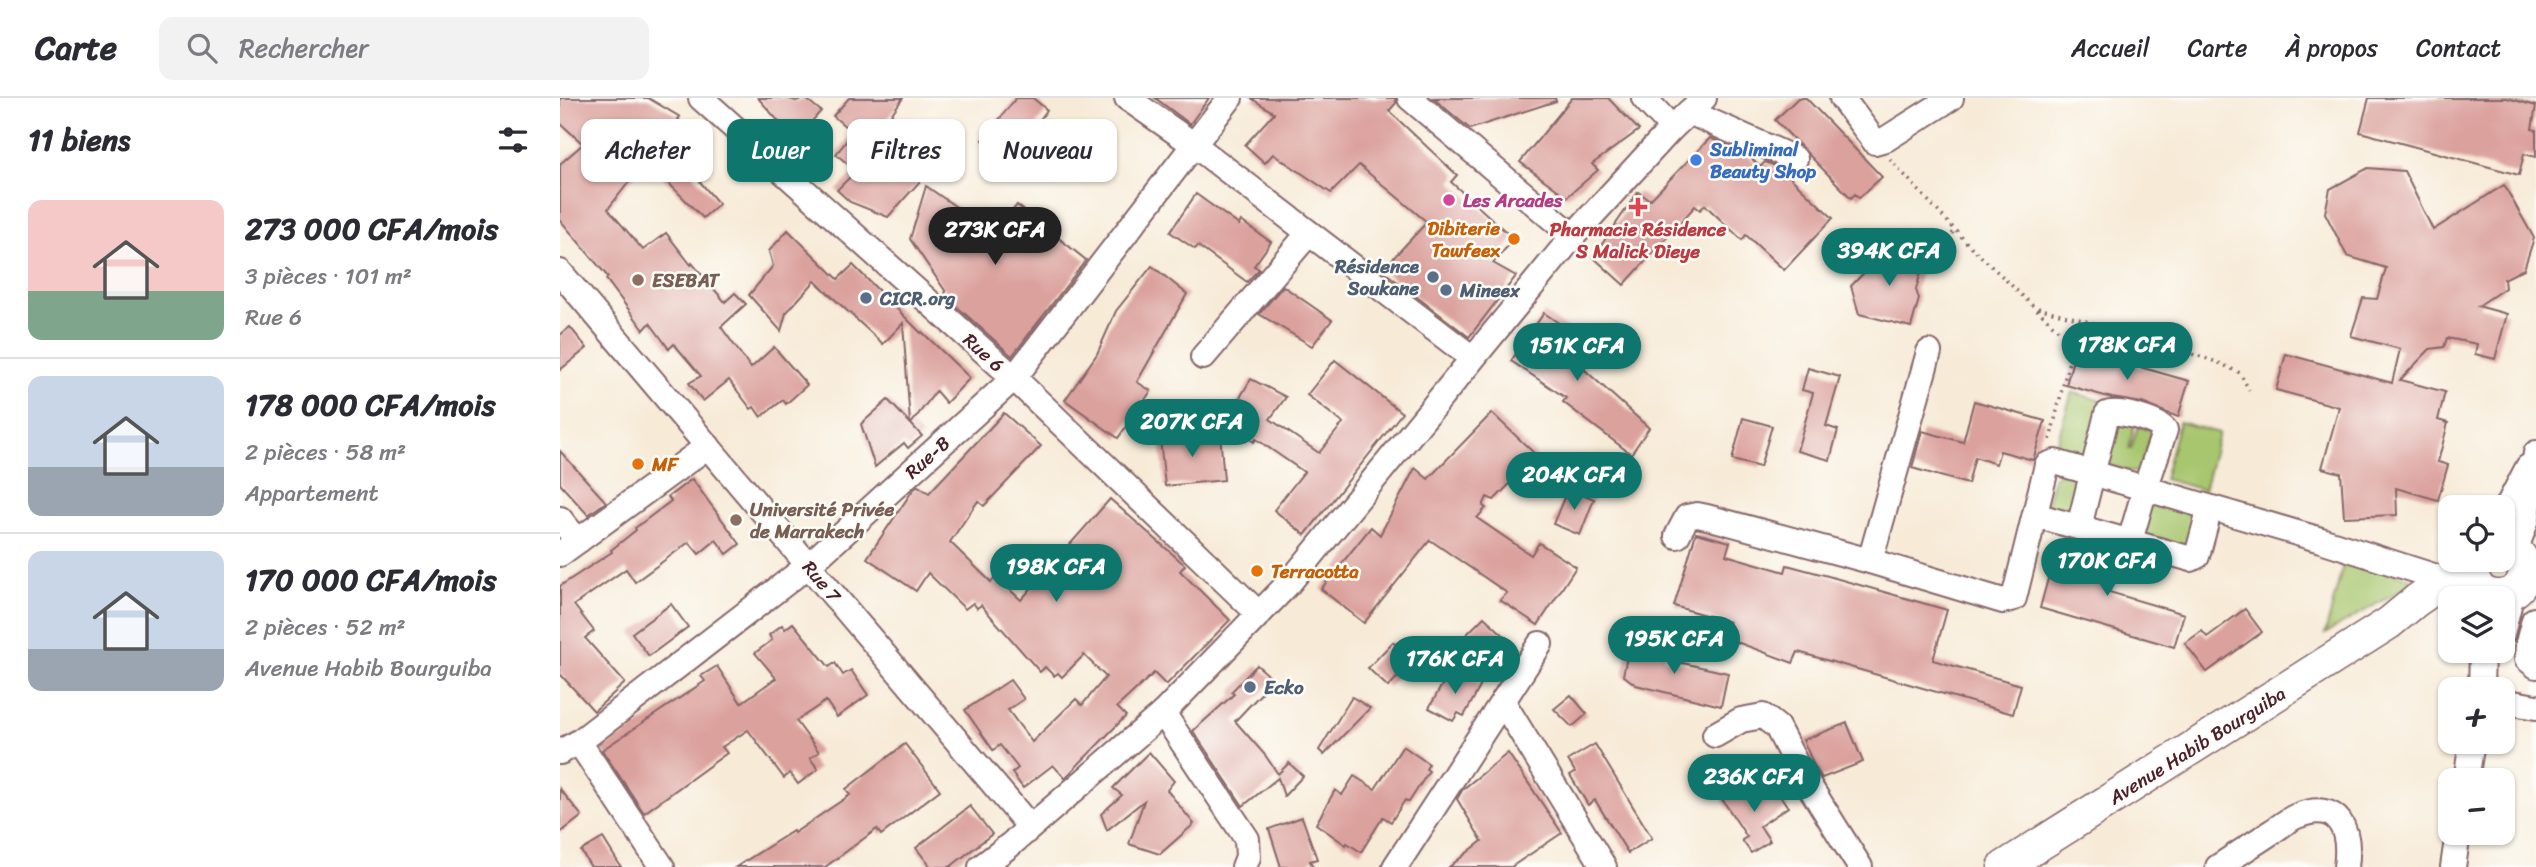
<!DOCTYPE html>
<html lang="fr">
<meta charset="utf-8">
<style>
body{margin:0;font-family:Sriracha,sans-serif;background:#f2f2f3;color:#2b2b33;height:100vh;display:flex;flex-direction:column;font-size:26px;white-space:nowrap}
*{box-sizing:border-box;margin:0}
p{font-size:23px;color:#7c7c81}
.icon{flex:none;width:38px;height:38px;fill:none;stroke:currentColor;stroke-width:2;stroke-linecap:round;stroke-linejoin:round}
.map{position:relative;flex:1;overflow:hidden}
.panel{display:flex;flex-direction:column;background:#fff;width:560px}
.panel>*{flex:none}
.top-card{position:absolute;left:21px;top:21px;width:665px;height:63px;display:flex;gap:14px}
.buttons{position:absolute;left:1878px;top:397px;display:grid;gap:14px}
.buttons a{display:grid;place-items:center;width:77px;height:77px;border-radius:14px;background:#fff;box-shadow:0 2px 5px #0004;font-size:35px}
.price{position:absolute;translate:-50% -60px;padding:0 16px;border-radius:24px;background:#0f766e;color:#fff;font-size:23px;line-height:46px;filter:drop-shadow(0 2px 4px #0008)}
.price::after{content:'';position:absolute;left:50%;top:42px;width:21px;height:16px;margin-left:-10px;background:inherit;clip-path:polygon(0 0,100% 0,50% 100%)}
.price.current{background:#222;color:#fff}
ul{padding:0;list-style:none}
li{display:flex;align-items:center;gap:21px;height:175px;padding:0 28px}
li+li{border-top:2px solid #e1e1e2}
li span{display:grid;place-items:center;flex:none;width:196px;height:140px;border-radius:14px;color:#555}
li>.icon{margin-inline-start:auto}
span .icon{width:84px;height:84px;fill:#fffc;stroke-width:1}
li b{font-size:30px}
h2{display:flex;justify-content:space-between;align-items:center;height:84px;padding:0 28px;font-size:30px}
.pill{padding:0 24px;border-radius:14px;background:#fff;box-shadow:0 2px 5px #0004;font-size:24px;line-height:63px}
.pill.current{background:#0f766e;color:#fff}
header{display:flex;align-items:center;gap:42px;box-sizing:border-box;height:98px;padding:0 35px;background:#fff;border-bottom:2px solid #e1e1e2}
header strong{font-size:33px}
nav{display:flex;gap:38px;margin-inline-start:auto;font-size:24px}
.search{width:490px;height:63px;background:#f2f2f3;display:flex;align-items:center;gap:18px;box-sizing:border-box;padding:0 24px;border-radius:14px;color:#7c7c81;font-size:26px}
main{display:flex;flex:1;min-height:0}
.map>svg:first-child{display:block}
</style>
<header>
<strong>Carte</strong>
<div class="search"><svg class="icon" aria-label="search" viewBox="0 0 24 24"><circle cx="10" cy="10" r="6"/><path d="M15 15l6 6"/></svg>Rechercher</div>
<nav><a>Accueil</a><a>Carte</a><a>À propos</a><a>Contact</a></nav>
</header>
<main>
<section class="panel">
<h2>11 biens<svg class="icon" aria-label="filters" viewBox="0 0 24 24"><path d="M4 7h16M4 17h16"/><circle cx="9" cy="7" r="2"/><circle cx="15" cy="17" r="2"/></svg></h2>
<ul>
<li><span style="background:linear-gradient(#f6c9c9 65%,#7fa58c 0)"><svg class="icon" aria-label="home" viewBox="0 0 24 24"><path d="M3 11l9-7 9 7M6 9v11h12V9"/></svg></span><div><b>273 000 CFA/mois</b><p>3 pièces · 101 m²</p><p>Rue 6</p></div></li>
<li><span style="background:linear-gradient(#c9d6e8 65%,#9aa5b1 0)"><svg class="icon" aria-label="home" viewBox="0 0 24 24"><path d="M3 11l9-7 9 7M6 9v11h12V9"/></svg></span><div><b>178 000 CFA/mois</b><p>2 pièces · 58 m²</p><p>Appartement</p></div></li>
<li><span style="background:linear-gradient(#c9d6e8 70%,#9aa5b1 0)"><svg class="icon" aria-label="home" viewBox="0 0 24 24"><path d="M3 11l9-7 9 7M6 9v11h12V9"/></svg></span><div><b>170 000 CFA/mois</b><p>2 pièces · 52 m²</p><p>Avenue Habib Bourguiba</p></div></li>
</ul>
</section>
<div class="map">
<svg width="1976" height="769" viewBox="0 0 1976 769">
<rect width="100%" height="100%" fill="#fdfcf7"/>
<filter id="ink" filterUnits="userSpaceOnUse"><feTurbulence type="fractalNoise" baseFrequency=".0143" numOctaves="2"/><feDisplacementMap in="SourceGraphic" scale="14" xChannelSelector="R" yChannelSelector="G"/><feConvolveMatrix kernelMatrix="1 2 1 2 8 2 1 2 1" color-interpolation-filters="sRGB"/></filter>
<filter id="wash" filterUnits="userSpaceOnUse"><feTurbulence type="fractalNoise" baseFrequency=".00686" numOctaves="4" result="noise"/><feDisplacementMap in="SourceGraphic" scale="28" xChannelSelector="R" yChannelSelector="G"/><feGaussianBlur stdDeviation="1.57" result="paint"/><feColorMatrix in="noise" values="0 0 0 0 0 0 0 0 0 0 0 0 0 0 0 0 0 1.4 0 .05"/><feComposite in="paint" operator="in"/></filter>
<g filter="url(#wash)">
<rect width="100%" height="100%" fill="#f7ebd8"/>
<!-- green -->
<g fill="#a7c66e" stroke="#78724c" stroke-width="2">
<polygon points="1512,294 1542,303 1525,361 1495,351"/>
<polygon points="1559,323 1574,327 1569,351 1571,351 1578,328 1592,332 1581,371 1577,375 1550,368 1548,360"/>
<polygon points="1619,324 1659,335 1644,392 1604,381"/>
<polygon points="1501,374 1520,380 1523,387 1508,418 1490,413 1487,406 1494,379"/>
<polygon points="1599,401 1635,412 1639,422 1633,444 1624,450 1586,440 1581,430 1588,407"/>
<polygon points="1787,461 1850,480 1851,486 1765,536 1783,467"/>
</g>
<g id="blocks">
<!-- building -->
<g fill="#dba19d">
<polygon points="0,0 88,0 120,19 118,21 146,53 129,71 159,106 143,120 86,62 48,111 83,152 106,135 131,167 132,165 165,204 175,195 186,206 161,229 191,270 214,249 247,287 226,306 223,302 201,319 194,309 191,311 169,282 143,303 129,285 141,278 114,246 109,251 90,225 84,232 46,181 48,179 0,122 0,66 23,46 0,25"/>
<polygon points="198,0 226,0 236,3 245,0 261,13 235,42"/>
<polygon points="289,0 343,0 312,43 362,81 328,119 290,104 277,92 296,73 276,56 293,35 273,18"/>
<polygon points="456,0 473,0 487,12 446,67 423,42"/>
<polygon points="595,0 649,0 630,26"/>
<polygon points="691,0 835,0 836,5 829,13 897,77 891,84 954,141 933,165 956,178 909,239 822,172 867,124 799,67 771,95 713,56 705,65 685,47 714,15"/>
<polygon points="873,0 995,0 996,3 910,31"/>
<polygon points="1012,0 1048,0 1079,32 1032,66 1038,72 1007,99 960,64"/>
<polygon points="1238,0 1246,0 1322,79 1299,100 1295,96 1291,100 1215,22"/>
<polygon points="1809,0 1947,0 1976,8 1972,31 1976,32 1976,59 1964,56 1959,77 1800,34"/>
<polygon points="1150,40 1187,56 1200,69 1205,64 1220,70 1273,120 1224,172 1186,137 1182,142 1145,107 1140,112 1135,108 1064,187 1033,159 1078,94 1090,102"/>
<polygon points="1808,70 1844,73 1873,132 1944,87 1974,140 1964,171 1944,181 1945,190 1918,208 1947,216 1935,261 1915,256 1917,246 1887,240 1884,249 1870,251 1840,282 1885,294 1878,322 1888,325 1878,364 1888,367 1878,402 1836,390 1837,417 1784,419 1781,375 1762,370 1779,309 1716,292 1726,256 1832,285 1840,251 1791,238 1803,200 1817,201 1826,170 1787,158 1765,115 1770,91"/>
<polygon points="366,88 434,135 457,107 526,162 452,258 384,197 386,194 350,141"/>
<polygon points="636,96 679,127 681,123 711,144 694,168 699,171 687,184 638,148 635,151 610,134"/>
<polygon points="228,132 278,181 293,167 361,235 362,234 410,280 386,305 376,293 351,326 362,338 348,350 344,345 315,369 301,326 328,302 350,325 343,225 323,246 255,183 226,215 221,233 189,197 213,168 209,153"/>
<polygon points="1334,144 1365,173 1360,177 1356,192 1359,201 1351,229 1299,216 1291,188"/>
<polygon points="592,168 627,196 577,284 591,293 558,340 505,302 537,256 556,213"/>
<polygon points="723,188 772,222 752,248 699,216"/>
<polygon points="984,215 1018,238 1006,255 1089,330 1071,356 1003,304 1006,300 951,263"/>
<polygon points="10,229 27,250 0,272 0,237"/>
<polygon points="1516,251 1629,283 1618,319 1582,305 1552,300 1506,287"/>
<polygon points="775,262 842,315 745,437 714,412 744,374 696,341 694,344 666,323 691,281 726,299 710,321 759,355 783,325 747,297"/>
<polygon points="1248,270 1280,279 1266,328 1278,332 1270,362 1237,353 1253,295 1242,292"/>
<polygon points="1414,303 1485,323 1473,362 1440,353 1436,366 1415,359 1408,386 1352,370 1362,333 1403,344"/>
<polygon points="444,315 481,348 424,408 418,403 390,444 431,484 436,479 461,502 550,401 625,467 620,473 670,522 606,587 594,575 557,609 566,618 505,680 493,667 463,690 452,675 458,670 440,647 433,652 405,612 450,582 464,601 448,612 472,644 516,601 522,607 546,579 524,557 502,579 498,575 494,578 485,569 480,574 421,507 417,510 413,505 405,511 368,475 356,493 307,460 353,392 358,388 369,395"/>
<polygon points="932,315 977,358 934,402 927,399 923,408 926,410 917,420 971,457 979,445 1016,469 978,527 940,502 947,495 870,442 804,525 761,491 811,429 820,437 855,370 868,381"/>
<polygon points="1183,320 1212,328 1200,369 1172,362"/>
<polygon points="660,335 664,382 605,388 600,341"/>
<polygon points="0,353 46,404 28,417 0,386"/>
<polygon points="132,381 180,446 167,456 156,442 139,456 129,444 75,484 66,471 14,507 34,533 25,540 65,585 34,613 0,576 0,488 52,454 51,452 76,432 75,430 111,403 108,399"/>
<polygon points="1008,390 1034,401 1020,437 993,426"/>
<polygon points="1136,435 1170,444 1166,457 1225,474 1227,467 1268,478 1387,512 1373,562 1461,587 1453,616 1238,554 1233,565 1163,539 1169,524 1114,508"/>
<polygon points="1511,443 1567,458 1549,494 1624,516 1614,549 1480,510 1489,477 1510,483"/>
<polygon points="111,506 128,529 89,558 72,535"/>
<polygon points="1685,511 1702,534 1647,574 1625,545 1642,533 1647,539"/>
<polygon points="924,519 948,541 929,561 905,538"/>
<polygon points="233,525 269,569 275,565 283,577 291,572 308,597 277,619 266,603 236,623 259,654 250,660 258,671 238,686 230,675 224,680 188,632 162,649 167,655 84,715 42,652 145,583 141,578 157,568 181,605 216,580 195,555 212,542 209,537 222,527 225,531"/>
<polygon points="833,544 853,563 828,589 808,570"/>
<polygon points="1070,546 1105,555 1104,561 1168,575 1161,608 1076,587 1063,577"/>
<polygon points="697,567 714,582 675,623 705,657 718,676 729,665 743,678 724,698 718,680 683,708 633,633 674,596 671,594"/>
<polygon points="891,571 921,587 904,618 898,615 893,623 869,610"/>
<polygon points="1011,597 1027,616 1012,629 994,611"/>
<polygon points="792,599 810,610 764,657 759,652"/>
<polygon points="1287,625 1303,664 1262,680 1253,665 1243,642"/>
<polygon points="345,646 380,692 321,737 317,731 265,769 176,769 233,733 234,735 290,697 286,691"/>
<polygon points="1035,646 1092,740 1068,755 1035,702 1028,707 1010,677 1015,674 1008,662"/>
<polygon points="843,648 869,666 866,671 869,673 849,704 845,702 831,724 823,719 801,754 787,745 786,747 756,726 775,692 782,697 794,678 815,691"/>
<polygon points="589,654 614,683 607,692 634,726 600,756 569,746 584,703 547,732 541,716 562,697 553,690"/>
<polygon points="948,655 1002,735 951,769 889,769 922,743 897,701 903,691"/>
<polygon points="1182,687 1192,702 1213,688 1228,709 1200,728 1210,743 1191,755 1182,742 1187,739 1162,701"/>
<polygon points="0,691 22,718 0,735"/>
<polygon points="410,708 432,736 390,769 371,769 356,750"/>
<polygon points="742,719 757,761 750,763 753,769 721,769 709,731"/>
<polygon points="43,740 61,769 31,769 21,753"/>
</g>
</g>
</g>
<g filter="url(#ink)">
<use href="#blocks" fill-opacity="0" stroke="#876668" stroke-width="2"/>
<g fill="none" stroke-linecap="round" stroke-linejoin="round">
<!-- minor casing -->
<g stroke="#876668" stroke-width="28">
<g id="minor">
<polyline points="141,0 454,280 699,516"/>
<polyline points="567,0 633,46 911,259"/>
<polyline points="850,0 1013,138"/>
<polyline points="1084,0 1112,30"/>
<polyline points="1282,0 1315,44 1326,41 1391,0"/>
<polyline points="1129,14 1235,61"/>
<polyline points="0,174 470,729"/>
<polyline points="643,259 749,135"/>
<polyline points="1475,417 1631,461 1637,458 1650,410"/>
<polyline points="1942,419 1968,369"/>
<polyline points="0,421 18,443"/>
<path d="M 1519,429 L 1547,316 C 1557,311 1599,323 1605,332 L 1585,391 L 1570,443"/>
<polyline points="1117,438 1127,419 1137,417 1147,419 1310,463 1443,503 1454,500 1487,367 1495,364 1761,442 1886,482"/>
<polyline points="1955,453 1967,421 1976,355"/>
<polyline points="0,456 148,348"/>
<polyline points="1310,463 1369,254"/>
<polyline points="1974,522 1968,545 1967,561 1976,568"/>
<polyline points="1942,536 1952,495"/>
<polyline points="1921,592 1922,553"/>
<polyline points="1942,603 1976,609"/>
<polyline points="943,604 1044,769"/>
<polyline points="603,615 687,741 688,759 684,769"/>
<polyline points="1155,637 1181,622 1203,618 1217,629 1237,668 1300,769"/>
<polyline points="19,644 102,769"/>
<polyline points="0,654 19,644 249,467 454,280 670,0"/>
<polyline points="1906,682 1912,644"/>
<polyline points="421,769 450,747 603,615 729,485 1013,138 1112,30 1144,0"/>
<polyline points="835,769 980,546"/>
<path d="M 1658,769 C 1676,757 1695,745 1713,733 C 1721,728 1729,721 1737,718 C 1780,701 1791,733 1786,769"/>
<polyline points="1893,769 1898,735"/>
</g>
</g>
<!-- major casing -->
<g stroke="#876668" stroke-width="35">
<g id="major">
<path d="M 1915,462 C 1901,512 1976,507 1963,464 C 1960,454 1952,450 1942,447"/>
<polyline points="1444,769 1829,525 1857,502 1915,462"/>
</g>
</g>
<!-- path -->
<g stroke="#876668" stroke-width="3.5" stroke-dasharray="2 5" stroke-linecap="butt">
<polyline points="1330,61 1408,146 1513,246 1490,342"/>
<polyline points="1371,164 1395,132"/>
<polyline points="1478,210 1555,231 1657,264 1680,275 1689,292"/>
</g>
<!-- minor -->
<use href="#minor" stroke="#fff" stroke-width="24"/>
<!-- major -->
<use href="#major" stroke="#fff" stroke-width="32"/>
</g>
</g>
<!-- markers -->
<circle fill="#3f7fe0" stroke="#fdfcf7" stroke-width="2.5" cx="1136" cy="62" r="7"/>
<circle fill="#d1479c" stroke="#fdfcf7" stroke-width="2.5" cx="889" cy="102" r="7"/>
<path fill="#e0444e" stroke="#fdfcf7" stroke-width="2.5" d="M1074.5 98.5h7v7h7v7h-7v7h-7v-7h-7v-7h7z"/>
<g fill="#e8710a" stroke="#fdfcf7" stroke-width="2.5">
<circle cx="954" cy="141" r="7"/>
<circle cx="78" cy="366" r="7"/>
<circle cx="697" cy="473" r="7"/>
</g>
<g fill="#5c6f8a" stroke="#fdfcf7" stroke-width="2.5">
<circle cx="873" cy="179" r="7"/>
<circle cx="886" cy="192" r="7"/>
<circle cx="306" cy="200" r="7"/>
<circle cx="690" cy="589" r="7"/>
</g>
<g fill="#8d6e63" stroke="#fdfcf7" stroke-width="2.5">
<circle cx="78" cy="182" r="7"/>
<circle cx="176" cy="422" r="7"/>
</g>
<g text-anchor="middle" stroke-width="5" stroke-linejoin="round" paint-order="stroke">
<!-- shop labels -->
<g font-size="19" font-weight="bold" fill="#366cbe" stroke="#fdfcf7" text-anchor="start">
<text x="1150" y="58">Subliminal<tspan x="1150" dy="22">Beauty Shop</tspan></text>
</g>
<!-- hotel labels -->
<g font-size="19" font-weight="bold" fill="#b23c85" stroke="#fdfcf7" text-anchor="start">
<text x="903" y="109">Les Arcades</text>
</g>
<!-- food labels -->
<g font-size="19" font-weight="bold" fill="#c56008" stroke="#fdfcf7" text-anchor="start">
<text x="940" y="137" text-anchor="end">Dibiterie<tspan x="940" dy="22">Tawfeex</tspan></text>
<text x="92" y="373">MF</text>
<text x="711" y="480">Terracotta</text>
</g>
<!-- health labels -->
<g font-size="19" font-weight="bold" fill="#be3a42" stroke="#fdfcf7">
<text x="1078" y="138">Pharmacie Résidence<tspan x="1078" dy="22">S Malick Dieye</tspan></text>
</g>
<!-- service labels -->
<g font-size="19" font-weight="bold" fill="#4e5e75" stroke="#fdfcf7" text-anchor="start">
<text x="859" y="175" text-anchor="end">Résidence<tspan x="859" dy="22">Soukane</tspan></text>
<text x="900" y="199">Mineex</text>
<text x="320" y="207">CICR.org</text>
<text x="704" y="596">Ecko</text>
</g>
<!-- education labels -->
<g font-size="19" font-weight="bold" fill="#785e54" stroke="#fdfcf7" text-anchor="start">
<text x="92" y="189">ESEBAT</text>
<text x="190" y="418">Université Privée<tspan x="190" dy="22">de Marrakech</tspan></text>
</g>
<!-- street labels -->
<g font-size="19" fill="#4a1f2b" stroke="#fdfcf7">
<text transform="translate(424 254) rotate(42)" y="7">Rue 6</text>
<text transform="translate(367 359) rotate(-42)" y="7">Rue-B</text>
<text transform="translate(262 483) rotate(50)" y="7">Rue 7</text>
<text transform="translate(1637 647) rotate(-32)" y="7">Avenue Habib Bourguiba</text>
</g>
</g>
</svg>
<div class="buttons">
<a><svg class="icon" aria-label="locate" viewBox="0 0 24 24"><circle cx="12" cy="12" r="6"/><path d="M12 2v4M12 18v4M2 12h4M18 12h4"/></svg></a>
<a><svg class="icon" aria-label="layers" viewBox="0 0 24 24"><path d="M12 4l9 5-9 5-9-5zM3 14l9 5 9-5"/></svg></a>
<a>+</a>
<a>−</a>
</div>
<b class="price current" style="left:435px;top:169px">273K CFA</b>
<b class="price" style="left:1329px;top:190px">394K CFA</b>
<b class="price" style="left:1567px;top:284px">178K CFA</b>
<b class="price" style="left:1017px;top:285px">151K CFA</b>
<b class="price" style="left:632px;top:361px">207K CFA</b>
<b class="price" style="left:1014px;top:414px">204K CFA</b>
<b class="price" style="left:1547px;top:500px">170K CFA</b>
<b class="price" style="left:496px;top:506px">198K CFA</b>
<b class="price" style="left:1114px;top:578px">195K CFA</b>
<b class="price" style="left:895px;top:598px">176K CFA</b>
<b class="price" style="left:1194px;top:716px">236K CFA</b>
<div class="top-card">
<a class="pill">Acheter</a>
<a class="pill current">Louer</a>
<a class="pill">Filtres</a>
<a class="pill">Nouveau</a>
</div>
</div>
</main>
